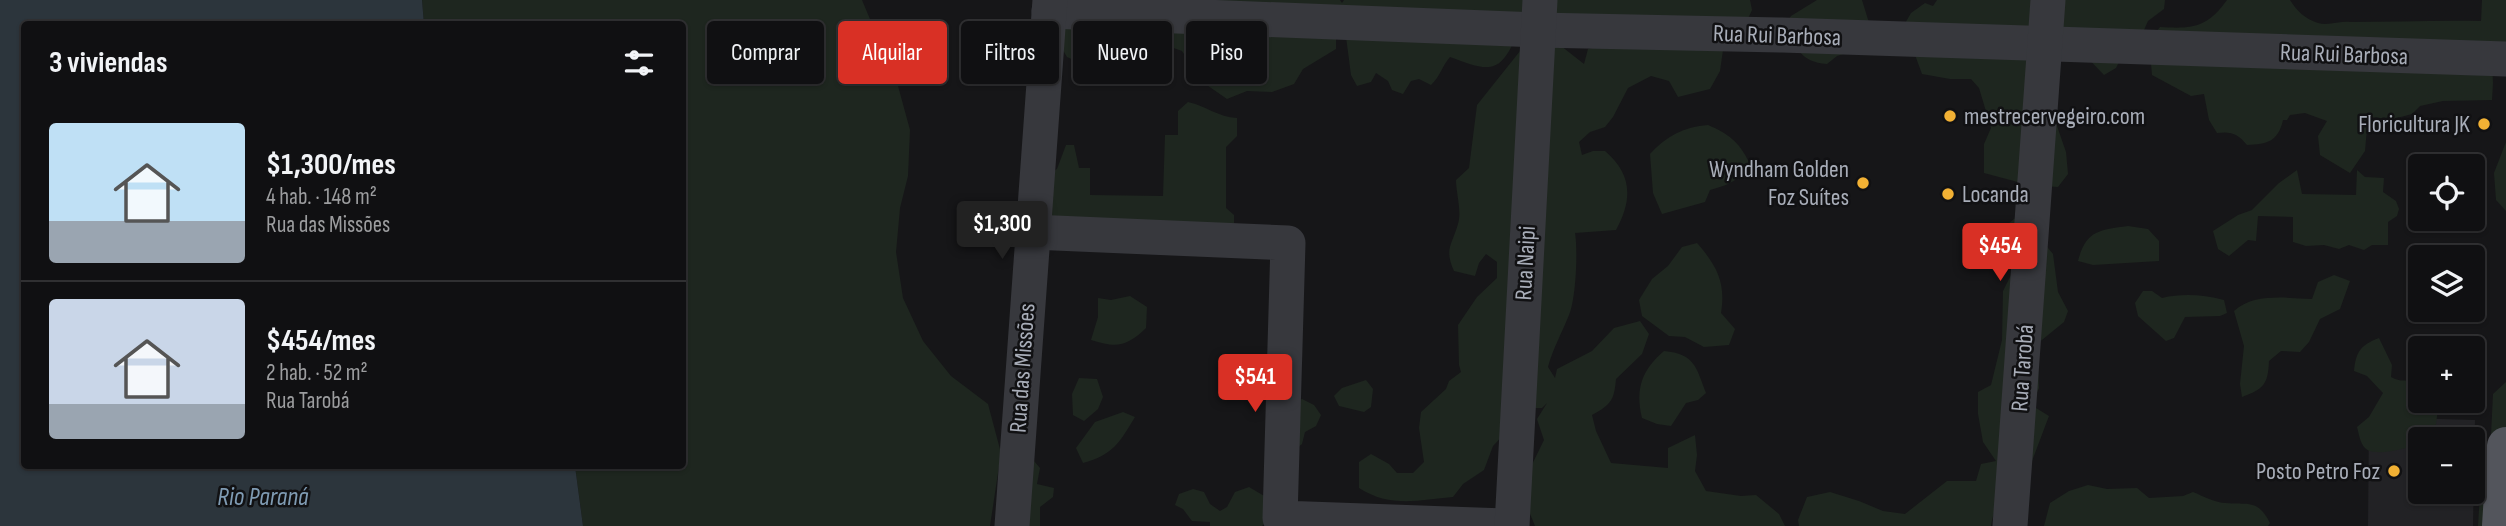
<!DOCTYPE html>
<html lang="es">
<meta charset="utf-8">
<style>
body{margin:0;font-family:"Sofia Sans Condensed",sans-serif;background:#1e1e20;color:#f1f3f6;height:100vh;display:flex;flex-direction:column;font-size:26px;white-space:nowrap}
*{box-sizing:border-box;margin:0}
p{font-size:23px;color:#9c9d9f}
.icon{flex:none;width:38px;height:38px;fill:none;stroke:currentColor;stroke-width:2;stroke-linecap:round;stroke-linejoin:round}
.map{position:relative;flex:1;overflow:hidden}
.side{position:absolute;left:21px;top:21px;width:665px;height:448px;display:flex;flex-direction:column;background:#101012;border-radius:7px;box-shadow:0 2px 5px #0004,0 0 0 2px #303032}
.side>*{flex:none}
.guide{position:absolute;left:707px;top:21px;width:665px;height:63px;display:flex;gap:14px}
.fabs{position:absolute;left:2408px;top:154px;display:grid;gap:14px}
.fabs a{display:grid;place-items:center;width:77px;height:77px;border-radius:7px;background:#101012;box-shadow:0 2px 5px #0004,0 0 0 2px #303032;font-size:35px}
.price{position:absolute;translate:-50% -60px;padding:0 16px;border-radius:7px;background:#d93025;color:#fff;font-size:23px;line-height:46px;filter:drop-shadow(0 2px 4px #0008)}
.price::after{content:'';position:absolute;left:50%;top:42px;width:21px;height:16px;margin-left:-10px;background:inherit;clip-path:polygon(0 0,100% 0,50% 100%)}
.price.selected{background:#222;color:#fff}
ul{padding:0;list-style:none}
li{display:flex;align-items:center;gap:21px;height:175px;padding:0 28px}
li+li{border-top:2px solid #303032}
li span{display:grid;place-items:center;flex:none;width:196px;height:140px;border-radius:7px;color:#555}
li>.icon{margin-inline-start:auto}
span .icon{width:84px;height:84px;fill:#fffc;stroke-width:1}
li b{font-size:30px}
h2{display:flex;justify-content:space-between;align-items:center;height:84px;padding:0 28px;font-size:30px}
.pill{padding:0 24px;border-radius:7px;background:#101012;box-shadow:0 2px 5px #0004,0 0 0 2px #303032;font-size:24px;line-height:63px}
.pill.selected{background:#d93025;color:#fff}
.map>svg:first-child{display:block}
</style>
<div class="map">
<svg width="2506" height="526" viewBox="0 0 2506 526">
<rect width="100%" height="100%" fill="#161618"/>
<!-- built -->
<path fill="#222225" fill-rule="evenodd" d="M 2369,417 L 2475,420 L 2473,526 L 2368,526 ZM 2420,439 L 2473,439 L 2473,492 L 2420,492 Z"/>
<!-- green -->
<g fill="#1e261f">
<polygon points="422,0 862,0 898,86 910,130 908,176 900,208 896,252 903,298 923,341 951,376 988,404 1001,453 990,526 583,526 575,466 682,466 682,24 424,24"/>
<path d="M 1034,0 L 1340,0 L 1342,3 L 1344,0 L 1750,0 L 1752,10 L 1745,25 L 1516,36 C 1500,77 1486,70 1450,57 C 1442,66 1440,77 1431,85 L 1419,79 L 1411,81 L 1403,94 L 1392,90 L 1388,81 L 1376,73 L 1371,82 L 1357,86 L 1351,75 L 1342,6 L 1336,24 L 1336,49 L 1303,69 L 1294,84 L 1272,92 L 1247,91 L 1227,99 L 1201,81 L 1182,51 L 1165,45 L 1138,52 L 1126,63 L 1113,71 L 1093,69 L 1067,57 Z"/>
<path d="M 1817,0 L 1862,0 L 1870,26 L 1858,49 L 1837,56 L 1827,64 C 1800,62 1796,47 1785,26 L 1791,16 Z"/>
<polygon points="1937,0 2165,0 2164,9 2148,21 2141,37 2125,50 2116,68 2104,75 2078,48 2050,49 2056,123 2066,152 2068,174 2058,187 2029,185 1984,173 1984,144 1991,128 1979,88 1971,79 1950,79 1922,74 1904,25 1911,13 1925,3 1933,6"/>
<path d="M 2227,0 L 2290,0 C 2297,11 2305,19 2318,23 C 2328,26 2340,21 2350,22 C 2394,22 2437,20 2481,21 L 2482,0 L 2506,0 L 2506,44 L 2492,62 L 2493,83 L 2492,100 L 2443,101 L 2420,106 L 2412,114 L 2393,119 L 2368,117 L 2365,151 L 2350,173 L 2320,155 L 2318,136 L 2327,121 L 2305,113 L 2290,115 L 2287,120 L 2283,120 C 2278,142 2267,144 2247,145 C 2238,134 2232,131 2217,133 L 2209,120 L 2204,94 L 2191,96 L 2152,75 L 2149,41 L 2160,27 C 2192,29 2207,28 2227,0 Z"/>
<path d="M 1556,42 L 1584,64 L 1588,49 L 1610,44 L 1723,50 L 1720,71 L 1710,89 L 1678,97 L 1669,81 L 1651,76 L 1628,88 L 1613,117 L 1605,127 L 1590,132 L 1579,142 L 1582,155 L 1593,151 L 1605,151 C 1632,174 1633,199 1616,230 L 1575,233 C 1578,250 1576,299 1569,315 C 1562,333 1553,348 1548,367 L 1555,378 L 1557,369 L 1592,351 L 1614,328 L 1640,321 L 1649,334 L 1642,354 L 1616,379 C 1614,400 1612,404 1592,415 L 1596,431 L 1611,463 L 1668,468 L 1668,448 L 1695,435 L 1697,455 L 1695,471 L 1706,491 L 1741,496 L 1756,495 L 1779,514 L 1785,526 L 1535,526 L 1520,489 L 1544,440 L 1537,419 L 1547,403 L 1542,408 L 1523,408 L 1512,426 L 1493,446 L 1484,470 L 1463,484 L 1453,497 C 1419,500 1390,508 1359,488 L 1359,462 L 1371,454 L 1389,464 L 1397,473 L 1413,473 L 1424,462 L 1419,428 L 1421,412 L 1446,389 L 1449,381 L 1461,372 L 1459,365 L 1458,325 L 1477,297 L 1497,278 L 1497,262 L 1486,254 L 1479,263 L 1475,276 L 1454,271 C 1444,249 1452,245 1458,224 C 1462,211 1456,193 1456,180 L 1469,168 L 1477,105 L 1524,46 Z"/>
<path d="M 1188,102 C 1206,106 1218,117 1237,118 L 1237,136 L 1226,147 L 1226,208 L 1234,215 L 1234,223 L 1022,226 L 1052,172 L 1057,169 L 1066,145 L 1074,145 L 1079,168 L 1090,168 L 1090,195 L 1163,196 L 1165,135 L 1178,135 L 1178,111 Z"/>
<path d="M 1708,125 C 1729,134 1739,142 1749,162 C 1741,180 1729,185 1710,190 L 1705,202 L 1662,214 L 1653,193 L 1650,154 C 1666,136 1684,127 1708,125 Z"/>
<polygon points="2506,142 2506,211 2496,200 2494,173"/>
<polygon points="2297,170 2302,194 2356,195 2357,170 2365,177 2384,178 2383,192 2396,201 2399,209 2397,216 2388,222 2388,245 2372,245 2364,250 2349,245 2339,249 2324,245 2306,246 2293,242 2293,217 2258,216 2256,241 2248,240 2229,256 2218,249 2213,231 2238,215 2252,210 2279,183"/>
<path d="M 2020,214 L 2053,254 L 2058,292 L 2068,311 L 2064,322 L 2037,344 L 2039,388 L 2031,405 L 2049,416 L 2029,469 L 1997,462 C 2007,481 1994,506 1991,526 L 1799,526 L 1798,520 L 1807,497 L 1830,492 L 1859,501 L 1883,511 L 1905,514 L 1947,481 L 1976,481 L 1981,464 L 1996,461 L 1983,442 L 1978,414 L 1978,392 L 1991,385 L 2002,340 L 2003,291 L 2012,273 L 2008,257 L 2008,224 Z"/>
<path d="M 2128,226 L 2148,229 L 2159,241 L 2159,261 L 2093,265 L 2078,261 C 2086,231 2098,230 2128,226 Z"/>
<path d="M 1697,243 C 1717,266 1726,283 1721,313 L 1735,329 L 1729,345 L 1704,347 L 1685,337 L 1669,336 L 1642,316 L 1639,300 L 1652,279 L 1668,266 L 1682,247 Z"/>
<path d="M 2334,275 L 2350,281 L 2340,309 L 2320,319 L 2309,342 L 2300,352 L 2281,351 L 2269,361 C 2268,384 2264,389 2242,397 L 2240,384 L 2244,346 L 2234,311 C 2254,293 2285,298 2312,299 L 2318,282 Z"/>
<path d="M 2143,291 L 2152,291 L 2162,298 C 2184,293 2203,295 2224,300 L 2227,313 L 2220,316 L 2185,317 L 2174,338 L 2166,341 L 2138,316 L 2135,303 Z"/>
<path d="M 1130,296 L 1147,307 L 1146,328 C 1126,347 1117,348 1091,340 L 1098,317 L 1098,298 L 1111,300 Z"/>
<path d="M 2379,338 L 2392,365 L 2391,377 C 2403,384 2408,378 2420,381 L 2420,401 L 2439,401 L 2436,424 L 2430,439 L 2420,439 L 2420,445 C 2408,447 2375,458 2365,448 C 2360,443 2359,434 2357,427 L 2369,417 L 2383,393 L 2367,376 L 2354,371 C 2356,351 2361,345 2379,338 Z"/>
<path d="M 1664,351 C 1695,354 1696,367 1706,393 L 1698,400 L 1686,403 L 1671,426 L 1657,424 L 1642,418 C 1635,388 1642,370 1664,351 Z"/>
<polygon points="1079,378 1097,379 1103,397 1098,409 1084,421 1073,415 1072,394"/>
<polygon points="1366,380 1373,389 1371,407 1364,412 1339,406 1334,396 1342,388"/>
<polygon points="2506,382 2506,526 2478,526 2482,459 2491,435 2493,394"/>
<polygon points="1302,399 1314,405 1321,415 1316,426 1305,432 1302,444 1294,450 1290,404"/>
<path d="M 1123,412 L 1135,417 C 1120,442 1113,455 1083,463 L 1076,448 L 1095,422 Z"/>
<polygon points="1034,461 1040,468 1037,484 1054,488 1053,497 1040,507 1040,526 1007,526"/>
<path d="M 2088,485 L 2107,489 L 2137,488 L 2149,498 L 2183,496 L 2193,492 C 2203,496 2215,503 2226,503 C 2248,505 2258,499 2270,523 L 2268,526 L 2044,526 L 2050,503 L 2069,491 Z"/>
<polygon points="1249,487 1271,500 1266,522 1262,526 1210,526 1210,522 1192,521 1183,509 1175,505 1179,494 1193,489 1204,492 1210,504 1220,511 1227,507 1235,492"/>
</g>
<!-- water -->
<polygon fill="#2c353c" points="0,0 422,0 424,24 24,24 24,466 575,466 583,526 0,526"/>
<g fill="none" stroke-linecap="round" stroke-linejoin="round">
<!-- minor -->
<g stroke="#37383d" stroke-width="35">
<polyline points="1049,11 1537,30 1782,35 2506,59"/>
<polyline points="1032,232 1288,243 1280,518 1505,526"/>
<polyline points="1012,526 1050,0"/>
<polyline points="1512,526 1540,0"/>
<polyline points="2010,526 2048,0"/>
</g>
<!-- major -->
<polyline stroke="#53555c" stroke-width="38" points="2501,526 2506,446"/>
</g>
<!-- markers -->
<g fill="#f2b134" stroke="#111113" stroke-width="2.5">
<circle cx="1950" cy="116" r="7"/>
<circle cx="2484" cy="124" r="7"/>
<circle cx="1863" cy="183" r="7"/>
<circle cx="1948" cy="194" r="7"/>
<circle cx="2394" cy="471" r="7"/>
</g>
<g text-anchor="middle" stroke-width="5" stroke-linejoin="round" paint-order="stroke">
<!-- street labels -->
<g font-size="24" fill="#a8adb8" stroke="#111113">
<text transform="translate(1777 35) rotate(2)" y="8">Rua Rui Barbosa</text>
<text transform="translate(2344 54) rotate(2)" y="8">Rua Rui Barbosa</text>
<text transform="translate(1525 263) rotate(-87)" y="8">Rua Naipi</text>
<text transform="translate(1022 368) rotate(-86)" y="8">Rua das Missões</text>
<text transform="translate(2022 368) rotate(-86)" y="8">Rua Tarobá</text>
</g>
<!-- poi labels -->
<g font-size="24" fill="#a8adb8" stroke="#111113" text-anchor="end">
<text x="1964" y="124" text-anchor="start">mestrecervegeiro.com</text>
<text x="2470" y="132">Floricultura JK</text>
<text x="1849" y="177">Wyndham Golden<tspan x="1849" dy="28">Foz Suítes</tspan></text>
<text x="1962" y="202" text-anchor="start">Locanda</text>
<text x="2380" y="479">Posto Petro Foz</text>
</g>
<!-- water labels -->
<g font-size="26" font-style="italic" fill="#7f9bb3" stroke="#111113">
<text x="263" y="505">Rio Paraná</text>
</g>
</g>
</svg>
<div class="fabs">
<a><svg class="icon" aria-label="locate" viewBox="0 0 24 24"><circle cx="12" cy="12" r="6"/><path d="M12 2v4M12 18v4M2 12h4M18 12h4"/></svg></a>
<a><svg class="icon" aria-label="layers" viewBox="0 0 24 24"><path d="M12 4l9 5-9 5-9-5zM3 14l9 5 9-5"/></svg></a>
<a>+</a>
<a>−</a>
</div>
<b class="price selected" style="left:1002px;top:261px">$1,300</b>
<b class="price" style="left:2000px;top:283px">$454</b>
<b class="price" style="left:1255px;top:414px">$541</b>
<div class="guide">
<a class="pill">Comprar</a>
<a class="pill selected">Alquilar</a>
<a class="pill">Filtros</a>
<a class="pill">Nuevo</a>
<a class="pill">Piso</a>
</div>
<section class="side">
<h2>3 viviendas<svg class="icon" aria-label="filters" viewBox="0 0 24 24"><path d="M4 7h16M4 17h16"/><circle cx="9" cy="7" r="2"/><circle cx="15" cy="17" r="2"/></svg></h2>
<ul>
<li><span style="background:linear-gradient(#bfe0f5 70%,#9aa5b1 0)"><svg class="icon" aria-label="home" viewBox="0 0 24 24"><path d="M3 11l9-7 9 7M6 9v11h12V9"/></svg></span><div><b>$1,300/mes</b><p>4 hab. · 148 m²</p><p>Rua das Missões</p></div></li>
<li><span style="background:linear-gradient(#c9d6e8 75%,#9aa5b1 0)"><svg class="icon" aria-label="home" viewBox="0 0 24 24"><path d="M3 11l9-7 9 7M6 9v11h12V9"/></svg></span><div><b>$454/mes</b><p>2 hab. · 52 m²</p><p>Rua Tarobá</p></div></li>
</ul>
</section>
</div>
